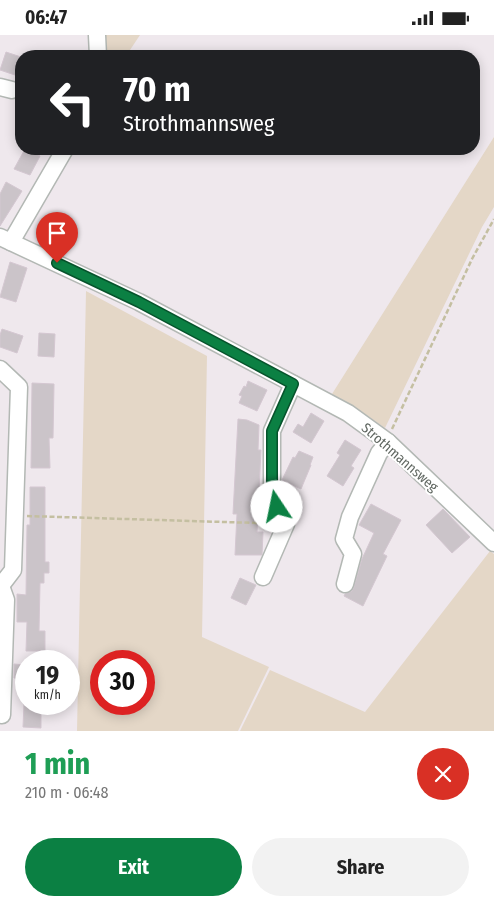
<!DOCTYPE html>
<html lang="en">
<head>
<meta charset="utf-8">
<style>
  body { margin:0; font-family:"Fira Sans Condensed",sans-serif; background:#f2f2f2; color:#222; height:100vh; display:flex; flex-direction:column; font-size:19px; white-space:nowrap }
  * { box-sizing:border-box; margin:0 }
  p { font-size:16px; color:#767676 }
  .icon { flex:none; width:28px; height:28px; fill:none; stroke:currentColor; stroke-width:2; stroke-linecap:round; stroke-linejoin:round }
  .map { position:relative; height:696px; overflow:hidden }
  .panel { display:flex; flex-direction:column; background:#fff; flex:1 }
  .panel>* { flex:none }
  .guide { position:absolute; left:15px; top:15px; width:465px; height:105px; border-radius:20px; box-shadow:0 2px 12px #0003; background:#202124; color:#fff; overflow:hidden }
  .speed { position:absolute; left:15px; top:615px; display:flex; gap:10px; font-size:25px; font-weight:700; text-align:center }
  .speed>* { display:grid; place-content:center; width:65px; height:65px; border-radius:50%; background:#fff; box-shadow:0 2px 12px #0003; line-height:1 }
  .speed small { font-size:12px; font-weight:400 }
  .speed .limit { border:8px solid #d22; background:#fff; color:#111 }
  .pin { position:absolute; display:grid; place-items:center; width:42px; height:42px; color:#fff; margin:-51px -21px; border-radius:50% 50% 50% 0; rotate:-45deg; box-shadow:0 0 5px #0007 }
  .pin .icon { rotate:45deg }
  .me { position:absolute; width:55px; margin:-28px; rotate:349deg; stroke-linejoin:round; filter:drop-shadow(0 0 4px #0008) }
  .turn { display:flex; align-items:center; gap:18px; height:105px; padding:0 25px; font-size:22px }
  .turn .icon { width:65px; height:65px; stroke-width:2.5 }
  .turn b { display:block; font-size:35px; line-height:42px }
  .round { display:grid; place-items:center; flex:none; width:52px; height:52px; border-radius:26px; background:#f2f2f2 }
  .overview { display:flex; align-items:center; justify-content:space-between; height:85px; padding:0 25px }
  h1 { font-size:30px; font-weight:700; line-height:38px; color:#1e9e55 }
  .primary-button { display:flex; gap:10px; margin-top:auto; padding:10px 25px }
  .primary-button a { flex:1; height:58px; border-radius:30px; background:#0b8043; color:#fff; font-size:20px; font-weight:700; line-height:58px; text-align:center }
  .primary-button a+a { background:#f2f2f2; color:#222 }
  .status { display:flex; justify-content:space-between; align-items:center; height:35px; padding:0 25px; background:#fff; direction:ltr }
  .status svg { height:14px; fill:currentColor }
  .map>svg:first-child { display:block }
</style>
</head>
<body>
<div class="status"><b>06:47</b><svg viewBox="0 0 49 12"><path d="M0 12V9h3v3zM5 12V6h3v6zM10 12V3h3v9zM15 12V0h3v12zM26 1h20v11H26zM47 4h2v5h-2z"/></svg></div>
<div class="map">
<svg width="494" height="696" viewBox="0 0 494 696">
  <rect width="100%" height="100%" fill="#efe8ed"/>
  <!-- green -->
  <g fill="#e4d7c7" fill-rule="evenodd">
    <path d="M104,0h36l-14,21h-22z"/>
    <path d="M494,102v70l-12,20 -97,201 -33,-23 -20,-11z"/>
    <path d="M86,256l121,65 -5,281 67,30 -31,64h-161zM144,626v43h-43v-43z"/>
    <path d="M490,516l4,3v177h-254l30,-61 95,42z"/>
  </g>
  <!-- building -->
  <g fill="#cbc4c9" stroke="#d4c7d1">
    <path d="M6,17l15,5v20l-21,-7z"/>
    <path d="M25,114l15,7 -10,19 -16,-6z"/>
    <path d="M6,147l16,9 -22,35v-32z"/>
    <path d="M10,227l17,6 -11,34 -16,-5z"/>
    <path d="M2,294l21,7 -6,17 -17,-6v-12z"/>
    <path d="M39,298l16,1 -1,23 -16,-1z"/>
    <path d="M248,346l19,9 -10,21 -18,-8 3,-7 -3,-1 5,-9 2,1z"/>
    <path d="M32,348l22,1 -1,54h-4l1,30h-19z"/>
    <path d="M311,378l13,8 -13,22 -18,-11 5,-8 5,3z"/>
    <path d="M238,384l9,1 12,5 -1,25h3l-4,82h6l-1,23h-27l2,-41h-4z"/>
    <path d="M345,405l16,10 -10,16 3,2 -11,18 -16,-10 13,-21 -3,-2z"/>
    <path d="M299,416l14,6 -3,8h1l-10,24 -19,-9 11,-23 2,1z"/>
    <path d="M30,452h15v75h4v11h-5v10h-4l-1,48h6v20h-19l1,-29h-10v-28l9,1 1,-70h3z"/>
    <path d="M371,469l30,16 -18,34 4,2 -24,50 -19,-10 1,-2 7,-3 2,-4 8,-28 12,-26 -15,-8z"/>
    <path d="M443,474l27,28 -18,16 -26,-28z"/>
    <path d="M240,543l16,7 -10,20 -15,-7z"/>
    <path d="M14,629l12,1v14l-12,-1z"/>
    <path d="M24,669l17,1v23l-18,-1z"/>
  </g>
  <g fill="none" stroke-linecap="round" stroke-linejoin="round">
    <!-- minor casing -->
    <g stroke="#b3b8b4" stroke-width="19">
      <g id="minor">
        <path d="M97,0l1,21"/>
        <path d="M0,52l12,3"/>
        <path d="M0,202l139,65 209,111 40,29 106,101"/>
        <path d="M11,207l54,-93"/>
        <path d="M0,334l19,18 -6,183 -13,17"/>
        <path d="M263,542l23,-53 -9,-17 -5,-18v-58l21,-47"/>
        <path d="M345,549l8,-30 -9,-15 6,-22 29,-64 9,-11"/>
        <path d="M1,551l5,14 -4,115"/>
      </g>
    </g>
    <!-- path -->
    <g stroke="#c4bfa1" stroke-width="2.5" stroke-dasharray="5 2.5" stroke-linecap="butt">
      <path d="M392,394l80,-170 22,-40"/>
      <path d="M27,481l230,7 11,-4"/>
    </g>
    <!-- minor -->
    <use href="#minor" stroke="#fff" stroke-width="16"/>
  </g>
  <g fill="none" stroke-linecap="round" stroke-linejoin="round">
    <!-- route casing -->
    <g stroke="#07532c" stroke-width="12">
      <path id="route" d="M57,228l82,39 154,82 -21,47v58l5,18"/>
    </g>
    <!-- route -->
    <use href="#route" stroke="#0b8043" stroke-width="9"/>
  </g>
  <g text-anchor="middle" stroke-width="4" stroke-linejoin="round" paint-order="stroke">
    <!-- street labels -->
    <g font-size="14" fill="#5f6660" stroke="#fff">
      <text transform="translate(400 422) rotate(41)" y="5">Strothmannsweg</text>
    </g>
  </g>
</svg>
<div class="speed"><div>19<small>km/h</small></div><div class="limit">30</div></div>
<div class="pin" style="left:57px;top:228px;background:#d93025"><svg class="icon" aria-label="arrive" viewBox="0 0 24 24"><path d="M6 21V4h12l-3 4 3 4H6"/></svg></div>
<svg class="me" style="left:277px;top:472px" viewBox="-20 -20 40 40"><circle r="19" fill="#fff"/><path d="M0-13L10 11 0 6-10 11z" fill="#0b8043"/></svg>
<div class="guide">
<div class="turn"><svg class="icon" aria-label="left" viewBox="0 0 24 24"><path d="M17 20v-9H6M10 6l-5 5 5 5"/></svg><div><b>70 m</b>Strothmannsweg</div></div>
</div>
</div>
<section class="panel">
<div class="overview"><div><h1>1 min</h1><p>210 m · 06:48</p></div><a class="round" style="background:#d93025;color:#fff"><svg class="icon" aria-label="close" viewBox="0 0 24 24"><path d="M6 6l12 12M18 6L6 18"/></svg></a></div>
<div class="primary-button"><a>Exit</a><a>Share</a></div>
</section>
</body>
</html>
